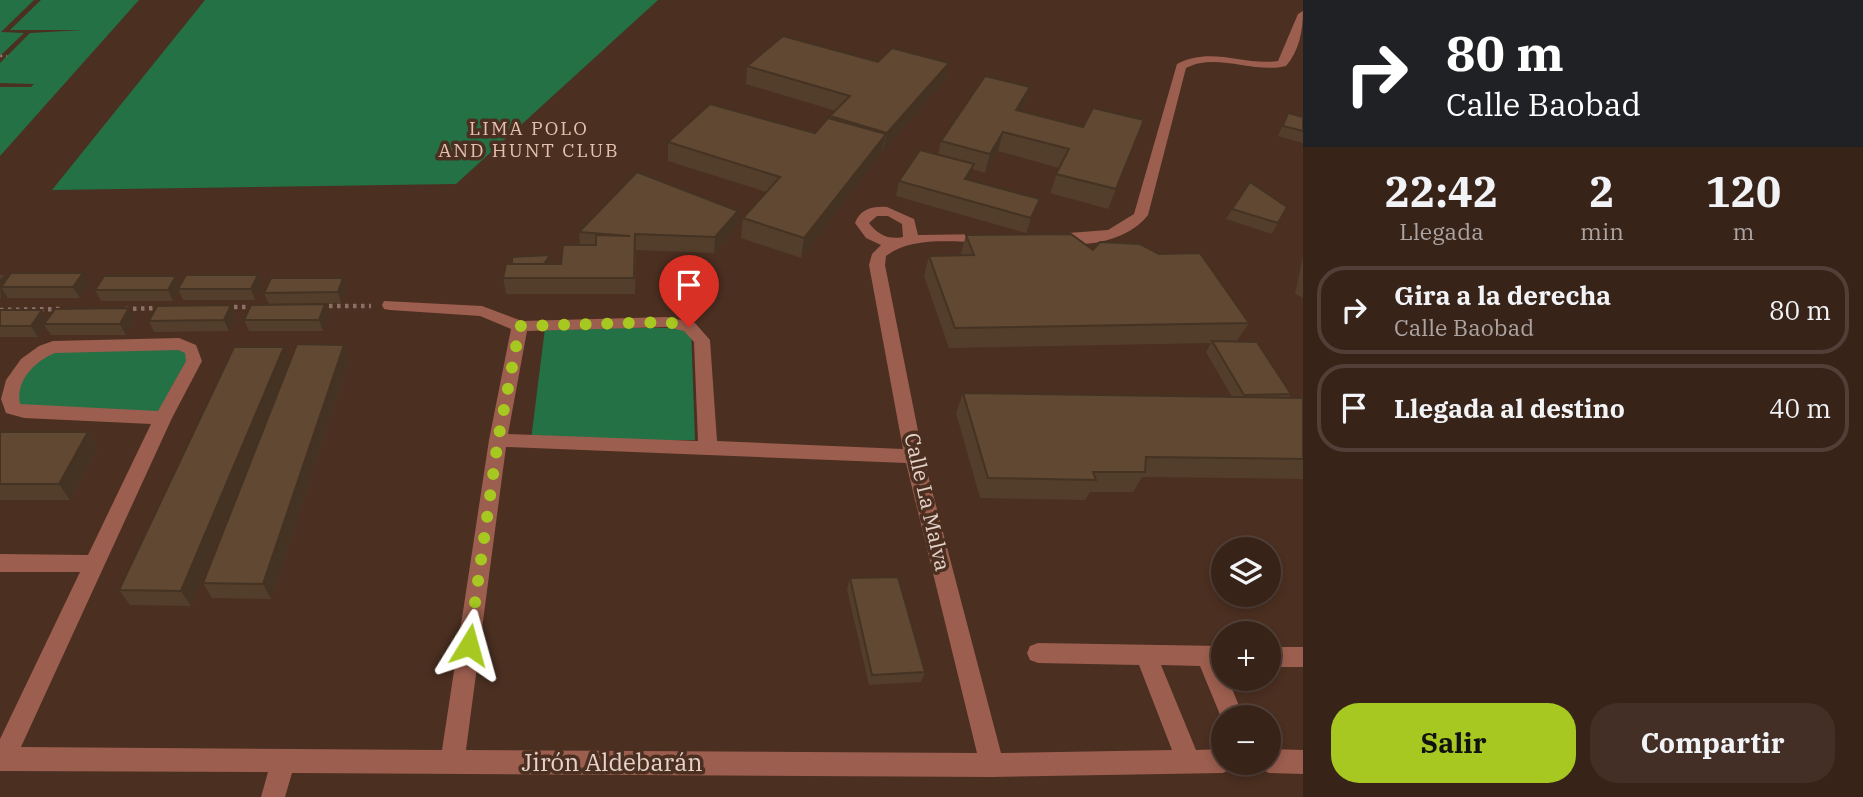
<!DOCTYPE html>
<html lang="es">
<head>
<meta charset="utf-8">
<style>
  body { margin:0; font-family:"IBM Plex Serif",serif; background:#432f26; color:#f1f3f6; height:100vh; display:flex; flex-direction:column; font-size:26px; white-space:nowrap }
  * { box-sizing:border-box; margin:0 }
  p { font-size:23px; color:#aba4a2 }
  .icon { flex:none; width:38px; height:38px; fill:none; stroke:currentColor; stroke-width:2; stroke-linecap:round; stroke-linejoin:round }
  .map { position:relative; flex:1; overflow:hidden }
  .side { display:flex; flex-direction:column; background:#382319; width:560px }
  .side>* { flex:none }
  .guide { background:#202124; color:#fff; overflow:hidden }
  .controls { position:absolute; left:1211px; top:537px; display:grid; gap:14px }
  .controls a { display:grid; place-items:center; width:70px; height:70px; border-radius:50%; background:#382319; box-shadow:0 4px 10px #0003,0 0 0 2px #524038; font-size:35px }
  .pin { position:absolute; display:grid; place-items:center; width:60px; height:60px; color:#fff; margin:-72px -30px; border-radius:50% 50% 50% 0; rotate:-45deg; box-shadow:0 0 7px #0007 }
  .pin .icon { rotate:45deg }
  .me { position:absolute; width:77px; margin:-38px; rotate:8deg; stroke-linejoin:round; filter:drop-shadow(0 0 5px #0008) }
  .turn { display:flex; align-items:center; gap:24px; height:147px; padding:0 28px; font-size:32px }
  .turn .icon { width:91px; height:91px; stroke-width:2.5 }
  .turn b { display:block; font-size:49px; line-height:60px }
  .eta { display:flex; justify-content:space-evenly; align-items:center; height:119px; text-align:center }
  .eta b { font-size:42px; font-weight:800; line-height:49px }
  .cta { display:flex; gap:14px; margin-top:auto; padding:14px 28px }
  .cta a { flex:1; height:80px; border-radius:28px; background:#a6c821; color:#111; font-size:28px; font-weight:800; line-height:80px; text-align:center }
  .cta a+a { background:#432f26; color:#f1f3f6 }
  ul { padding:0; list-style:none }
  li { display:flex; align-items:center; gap:21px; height:88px; margin:0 14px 10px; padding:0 14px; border:4px solid #524038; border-radius:28px }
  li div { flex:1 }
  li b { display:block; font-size:26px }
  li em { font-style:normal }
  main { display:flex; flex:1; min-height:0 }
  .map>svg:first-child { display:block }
</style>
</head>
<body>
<main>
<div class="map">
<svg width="1303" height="797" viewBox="0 0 1303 797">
  <rect width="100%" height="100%" fill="#4b2f21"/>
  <!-- green -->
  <g fill="#237145">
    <path d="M0,0h34l-33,32 23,1 -24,23z"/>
    <path d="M41,0h98l-139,156v-69h31l3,-3 -34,-1v-20l30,-30 53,-3h-73z"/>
    <path d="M205,0h453l-202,184 -404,6z"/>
    <path d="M545,328h146l4,112h-164z"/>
    <path d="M171,344l15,9v8l-31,57 -132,-5 -13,-24 27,-36z"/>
  </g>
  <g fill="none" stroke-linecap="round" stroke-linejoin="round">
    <!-- path-far1 -->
    <path stroke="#897165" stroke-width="2.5" stroke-dasharray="2.5 3.5" stroke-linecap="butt" d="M0,56h7"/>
    <!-- path -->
    <g stroke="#897165" stroke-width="4.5" stroke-dasharray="3.5 4.5" stroke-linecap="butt">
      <path d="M321,306h50"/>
      <path d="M226,307h30"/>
      <path d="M125,309l36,-1"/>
      <path d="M0,310l60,-1"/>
    </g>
    <!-- minor -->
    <g fill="#9c5e4e" fill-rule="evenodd">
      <path d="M1303,11c0,20 -4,40 -17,55 -33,8 -69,-14 -100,2l-38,147c-21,27 -66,34 -98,26l-2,-3 7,-4 53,-4 26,-16 43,-150c34,-18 66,2 101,-3l20,-47z"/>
      <path d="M887,207l27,12 4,16 70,-1 7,4 -7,4c-32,1 -75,-7 -102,14l-1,9 38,191 78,297 171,-3 -33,-85 -101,-2 -8,-3 -3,-7 3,-7 8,-3 185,3v33h5l16,39h-21v4l-23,-56 -39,-1 35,85 27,-1v14h11l-3,6 -8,4 -231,4 -700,-4 -7,24h-24l7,-25 -268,-1v-32l80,-167h-80v-18l88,1 63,-131 -127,-6 -18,-5 -5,-14 5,-19 15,-21 18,-13 14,-5 126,-3 17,7 6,16 -30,57 -151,329 421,3 47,-310 22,-111 -31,-13 -90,-6 -6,-1 -2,-4 2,-4 98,5 40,15 145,-4 28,6 15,17 7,101 186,8 -34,-184 3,-11 9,-9 -15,-7 -11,-15c5,-14 18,-17 32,-16zM877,216h11l14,8 1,13c-14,3 -25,-2 -34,-14zM667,327l17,4 10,11 4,99 -190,-7 19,-103zM178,350l7,3 1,8 -28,50 -138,-7c-5,-23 15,-43 35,-51zM506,447l400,16 71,290 -511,-3z"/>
      <rect x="1269" y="647" width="34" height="20"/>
      <path d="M1269,749l34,1v24l-34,-1 -8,-4 -3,-6h11z"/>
    </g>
  </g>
  <!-- wall -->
  <g fill="#533e2b">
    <path d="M878,62l71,1 -4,18 -63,71 -81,106 -60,-20 2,-20 23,-26 -98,-31v-19l147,-9 15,-14v-3l6,-5 -90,-27 1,-18z"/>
    <path d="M1030,87l-6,18 -4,6 63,16 61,-7 -36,89 -58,-16 9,-25 -61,-17 -13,22 -13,-4 -3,11 65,34 -8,19 -130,-37 3,-15 39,-26 3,-14z"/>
    <path d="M1288,113l15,4v26l-25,-7z"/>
    <path d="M1287,207l-15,27 -46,-15 6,-10z"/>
    <path d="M738,211l-1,16 -23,26 -78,-3 -1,44h-129l-3,-16 9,-14 38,-9v5l-2,4h13l19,-19 -1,-13z"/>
    <path d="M966,235l127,15 156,73 -12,18 54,53 -2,4h14v81l-161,-2 -9,15h-43l-5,8 -105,-2 -24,-85 7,-20 269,4 -26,-45 5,-9 -262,5 -25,-72 5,-20h31z"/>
    <path d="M1303,256v42l-8,-4z"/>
    <path d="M0,275h4l3,4 82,5 -9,14h-72l-3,-4 -5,6z"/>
    <path d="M176,276l4,9 82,1 -7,14h-72l-4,-9 -6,10h-72l-6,-11z"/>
    <path d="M346,289l-5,14 -72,1 -5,-11z"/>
    <path d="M325,304l4,12 -6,15h-74l-5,-11z"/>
    <path d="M231,305l5,11 -7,15 -75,1 -5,-11z"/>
    <path d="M0,310l47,10h88l-9,15h-75l-6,-9 -7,11h-38z"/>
    <path d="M349,360l-78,239 -59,-1 -9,-15 82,-209 -94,232 -61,-1 -11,-15 171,-227z"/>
    <path d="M0,432h88l10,16 -28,52h-70z"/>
    <path d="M850,578l75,94 -4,10 -52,3 -22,-96z"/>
  </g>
  <!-- shaded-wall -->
  <g fill="#443223">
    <path d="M949,63l-4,18 -62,71 4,-19z"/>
    <path d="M1030,87l-6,18 -14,24 6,-19z"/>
    <path d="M1003,132l-5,19 -13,22 5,-19z"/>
    <path d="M886,134l-4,19 -81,105 3,-20z"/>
    <path d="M974,164l-5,16 -4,-1z"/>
    <path d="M1040,199l-6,15 -8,19 5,-15z"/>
    <path d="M738,211l-1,16 -23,26 1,-16z"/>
    <path d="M550,255v5l-7,12v-5z"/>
    <path d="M83,273l6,11 -9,14 -7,-11z"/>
    <path d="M4,275l7,11 -10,1 4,7 -4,6 -1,-20z"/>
    <path d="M258,275l4,11 -7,14 -4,-11z"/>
    <path d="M176,276l5,11 -8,14 -5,-11z"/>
    <path d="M343,278l3,11 -5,14 -3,-11z"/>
    <path d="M325,304l4,12 -6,15 -4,-11z"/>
    <path d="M231,305l5,11 -7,15 -5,-11z"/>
    <path d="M129,308l6,12 -9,15 -6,-11z"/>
    <path d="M42,310l6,11 -4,3 1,2 -7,11 -7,-11z"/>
    <path d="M344,345l5,15 -78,239 -8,-15z"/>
    <path d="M284,347l6,16 -99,243 -10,-15z"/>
    <path d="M88,432l10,16 -28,52 -11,-16z"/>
  </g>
  <!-- building -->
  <g fill="#614832" stroke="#443223" stroke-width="2">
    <path d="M783,36l95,26 14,-14 57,15 -62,70 -57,-17 20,-20 -103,-30z"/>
    <path d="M985,76l45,11 -14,23 67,17 10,-19 51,12 -28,69 -60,-15 13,-25 -66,-17 -13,22 -49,-13z"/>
    <path d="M710,104l105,29 13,-15 58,16 -82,104 -61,-20 37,-41 -112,-35z"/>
    <path d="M1288,113l15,4v14l-20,-5z"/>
    <path d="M920,150l54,14 -9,15 75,20 -9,19 -132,-37z"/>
    <path d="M637,172l101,39 -23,26 -80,-3 -1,44h-131l3,-14h55l2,-19h33v-10l34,1 -51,-4z"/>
    <path d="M1250,182l37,25 -9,16 -46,-14z"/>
    <path d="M1071,234l22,16 7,-8 40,2 19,10 41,-1 49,70 -294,5 -26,-72 45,-1 -8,-20z"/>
    <path d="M550,255l-6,9h-32v-7z"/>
    <path d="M11,273h72l-10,14h-72z"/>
    <path d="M186,275h72l-7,14h-73z"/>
    <path d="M104,276h72l-8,14h-73z"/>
    <path d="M271,278h72l-5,14 -74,1z"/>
    <path d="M325,304l-6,16h-75l7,-15z"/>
    <path d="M231,305l-7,15 -75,1 8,-15z"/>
    <path d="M129,308l-9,16h-76l11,-15z"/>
    <path d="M0,310h42l-11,16h-31z"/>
    <path d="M1212,341l45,1 34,52 -47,1z"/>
    <path d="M297,344l47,1 -81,239 -60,-1z"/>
    <path d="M234,347h50l-103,244 -62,-1z"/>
    <path d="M963,393l340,5v61l-157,-2 -1,15h-52l3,8 -108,-2z"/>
    <path d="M0,432h88l-29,52h-59z"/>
    <path d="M898,577l27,95 -53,3 -22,-97z"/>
  </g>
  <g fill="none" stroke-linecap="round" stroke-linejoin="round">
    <!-- route -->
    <path stroke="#a6c821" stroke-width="12" stroke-dasharray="0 21.6" d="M469,645l29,-205 22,-114 147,-4 22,5"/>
  </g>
  <g text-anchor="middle" stroke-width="7" stroke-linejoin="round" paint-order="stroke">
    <!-- far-neighbourhood labels -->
    <g font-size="19" letter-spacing="2" fill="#e4c0af" stroke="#4b2f21">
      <text x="529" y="135">LIMA POLO<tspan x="529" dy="22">AND HUNT CLUB</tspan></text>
    </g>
    <!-- street labels -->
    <g font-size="21" fill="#e6d3ca" stroke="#4b2f21">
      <text transform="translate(927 502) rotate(77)" y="7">Calle La Malva</text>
    </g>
    <!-- near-street labels -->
    <g font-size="24" fill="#e6d3ca" stroke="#4b2f21">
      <text x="612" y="771">Jirón Aldebarán</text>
    </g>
  </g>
</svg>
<div class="controls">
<a><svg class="icon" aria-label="layers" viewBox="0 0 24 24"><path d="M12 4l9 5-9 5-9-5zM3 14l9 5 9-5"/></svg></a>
<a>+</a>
<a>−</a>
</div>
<div class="pin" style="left:689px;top:327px;background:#d93025"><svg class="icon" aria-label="arrive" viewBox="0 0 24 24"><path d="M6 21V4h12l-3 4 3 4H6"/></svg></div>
<svg class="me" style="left:469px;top:645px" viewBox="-20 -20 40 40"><path d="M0-17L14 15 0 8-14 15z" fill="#a6c821" stroke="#fff" stroke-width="4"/></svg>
</div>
<section class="side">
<div class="guide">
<div class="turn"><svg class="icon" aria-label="right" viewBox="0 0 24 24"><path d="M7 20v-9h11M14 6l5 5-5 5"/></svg><div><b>80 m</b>Calle Baobad</div></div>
</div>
<div class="eta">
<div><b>22:42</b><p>Llegada</p></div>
<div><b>2</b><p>min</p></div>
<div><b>120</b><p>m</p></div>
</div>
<ul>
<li><svg class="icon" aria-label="right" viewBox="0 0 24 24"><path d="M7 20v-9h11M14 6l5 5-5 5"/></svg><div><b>Gira a la derecha</b><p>Calle Baobad</p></div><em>80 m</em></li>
<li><svg class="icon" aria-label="arrive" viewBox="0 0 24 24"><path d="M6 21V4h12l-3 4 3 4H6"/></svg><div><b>Llegada al destino</b></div><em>40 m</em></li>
</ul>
<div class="cta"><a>Salir</a><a>Compartir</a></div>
</section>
</main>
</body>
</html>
